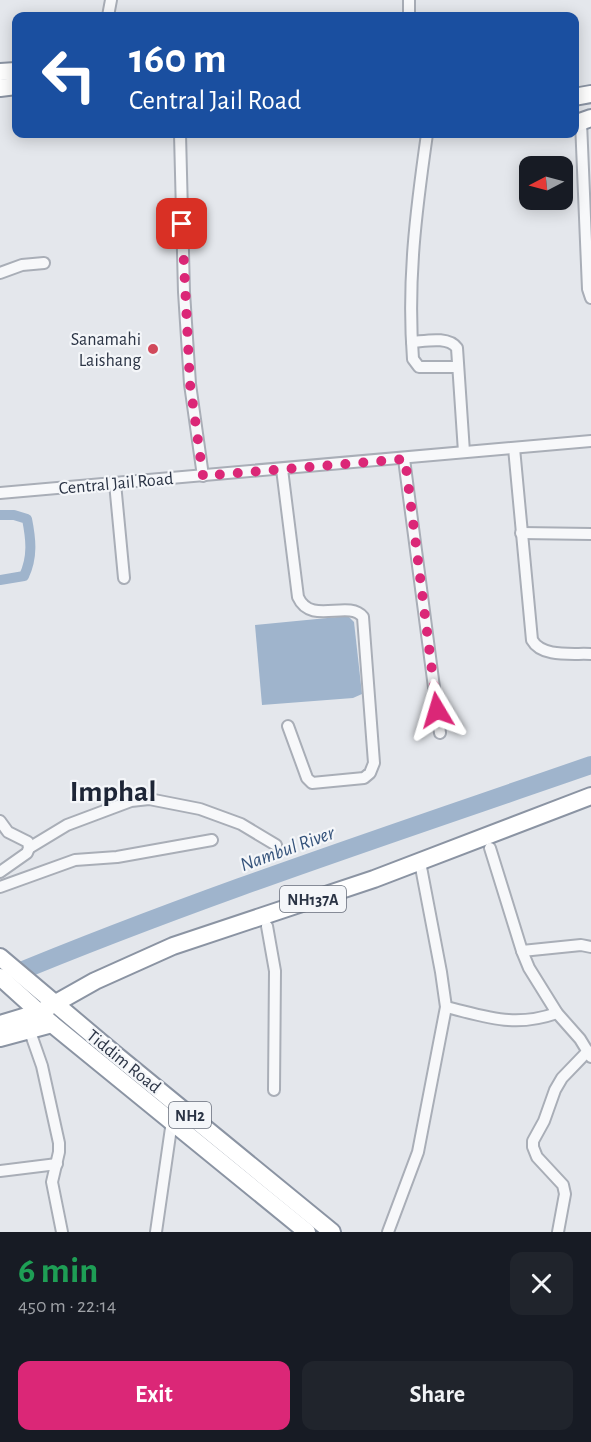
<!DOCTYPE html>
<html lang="en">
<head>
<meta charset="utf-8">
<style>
  body { margin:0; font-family:"Alegreya Sans",sans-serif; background:#20242c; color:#f1f3f6; height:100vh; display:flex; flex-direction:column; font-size:22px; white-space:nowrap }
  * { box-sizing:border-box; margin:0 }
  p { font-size:20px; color:#9ea1a6 }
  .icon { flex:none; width:33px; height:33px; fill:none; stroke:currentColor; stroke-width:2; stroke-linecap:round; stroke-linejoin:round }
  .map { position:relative; height:1232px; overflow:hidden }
  .side { display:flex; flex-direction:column; background:#171b24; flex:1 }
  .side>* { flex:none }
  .top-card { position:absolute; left:12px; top:12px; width:567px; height:126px; border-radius:12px; box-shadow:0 3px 15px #0003; background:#1a4fa0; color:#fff; overflow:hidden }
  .needle { width:39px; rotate:264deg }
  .tools { position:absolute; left:519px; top:156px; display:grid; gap:12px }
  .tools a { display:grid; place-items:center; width:54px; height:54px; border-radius:12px; background:#171b24; box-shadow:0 3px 15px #0003; font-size:30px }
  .pin { position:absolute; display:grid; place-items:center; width:51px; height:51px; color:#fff; margin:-26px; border-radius:12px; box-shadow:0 3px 9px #0006 }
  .me { position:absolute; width:66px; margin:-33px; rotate:353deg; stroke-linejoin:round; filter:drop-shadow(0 0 4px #0008) }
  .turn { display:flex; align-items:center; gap:21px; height:126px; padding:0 18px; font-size:27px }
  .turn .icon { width:78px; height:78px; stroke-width:2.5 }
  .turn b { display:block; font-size:42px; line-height:51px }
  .round { display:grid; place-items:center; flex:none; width:63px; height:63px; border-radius:12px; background:#20242c }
  .summary { display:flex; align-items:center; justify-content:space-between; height:102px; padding:0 18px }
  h1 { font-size:36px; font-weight:600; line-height:45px; color:#1e9e55 }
  .button { display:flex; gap:12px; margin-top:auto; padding:12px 18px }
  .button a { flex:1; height:69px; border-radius:12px; background:#db2777; color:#fff; font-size:24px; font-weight:600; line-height:69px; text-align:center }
  .button a+a { background:#20242c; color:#f1f3f6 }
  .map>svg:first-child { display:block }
</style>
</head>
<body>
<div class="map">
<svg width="591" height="1232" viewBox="0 0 591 1232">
  <rect width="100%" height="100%" fill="#e4e7ec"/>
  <!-- water -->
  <path fill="#9fb4cc" d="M348,616l6,6 8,72 -9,4 -91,7 -7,-80z"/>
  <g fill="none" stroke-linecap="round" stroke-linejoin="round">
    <!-- canal -->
    <path stroke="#9fb4cc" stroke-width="10" d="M0,515h14l13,4c4,20 6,38 -3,57l-24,4"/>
    <!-- river -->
    <path stroke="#9fb4cc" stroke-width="18" d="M4,978c192,-80 391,-145 587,-213"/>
    <!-- minor casing -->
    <g stroke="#a9aeb7" stroke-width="14">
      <g id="minor">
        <path d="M409,0v16"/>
        <path d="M108,16l3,-16"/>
        <path d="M581,122l7,167 3,9"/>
        <path d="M180,134l4,158 6,92 13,92"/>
        <path d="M427,134c-11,77 -20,147 -14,225l6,8h39"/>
        <path d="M0,273l22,-8 22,-2"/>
        <path d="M412,342c14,-1 36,-6 45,6l7,104"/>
        <path d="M514,448l18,192c10,18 41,13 59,14"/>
        <path d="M404,459l36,274"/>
        <path d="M282,469l16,128c13,29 50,2 65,20l11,146 -4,10 -6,5 -52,5 -5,-5 -19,-52"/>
        <path d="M115,483l9,95"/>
        <path d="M0,493l591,-52"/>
        <path d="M521,533l70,1"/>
        <path d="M0,821l8,11 20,10 1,6 -2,5 -27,19"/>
        <path d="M29,848l38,-23 64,-24 18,-2 51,10 41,15 35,21"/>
        <path d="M490,848l32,103 7,17 28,45 23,26 11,18"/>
        <path d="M0,887l75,-27 42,-3 95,-17"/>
        <path d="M267,926l8,45 -1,119"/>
        <path d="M522,951l59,-6 10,2"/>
        <path d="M446,1007c42,10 68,21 111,6"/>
        <path d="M28,1026l14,40 17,77v9l-7,30 10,50"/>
        <path d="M0,1171l57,-7"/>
        <path d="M156,1232l16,-111"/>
        <path d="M388,1232l30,-80 28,-145 -5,-35 -21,-110"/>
        <path d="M558,1232l7,-38 -2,-9 -26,-28 -4,-10v-6l11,-20 11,-31 7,-12 26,-27"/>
      </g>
    </g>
    <!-- highway casing -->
    <g stroke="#8b94a3" stroke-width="20">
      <g id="highway">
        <path d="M0,72l16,-1"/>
        <path d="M0,88l16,-2"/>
        <path d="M574,97l17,-3"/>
        <path d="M574,124l17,-6"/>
        <path d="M0,957l116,98 216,177"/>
        <path d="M0,977l52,47 255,208"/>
        <path d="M0,1024l40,-12 55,-31 78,-35 201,-67 217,-83"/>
        <path d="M0,1038l52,-14"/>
      </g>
    </g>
    <!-- minor -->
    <use href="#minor" stroke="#f7f8fa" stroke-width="10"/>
    <!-- highway -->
    <use href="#highway" stroke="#fff" stroke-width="16"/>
  </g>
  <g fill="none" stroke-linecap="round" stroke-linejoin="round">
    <!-- route -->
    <path stroke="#db2777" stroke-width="10" stroke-dasharray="0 18" d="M182,224l8,160 13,92 202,-17 32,251"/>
  </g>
  <!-- markers -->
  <circle fill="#d1495b" stroke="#f4f6f9" stroke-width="2" cx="153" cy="349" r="6"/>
  <g text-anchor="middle" stroke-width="4.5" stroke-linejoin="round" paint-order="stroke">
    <!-- shield labels -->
    <g fill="#f4f6f9" stroke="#676e7b" stroke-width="1.5">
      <rect x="280" y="886" width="66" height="26" rx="4.5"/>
      <rect x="169" y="1102" width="42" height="26" rx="4.5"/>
    </g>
    <g font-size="16" font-weight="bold" fill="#2b3445">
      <text x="313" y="905">NH137A</text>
      <text x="190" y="1121">NH2</text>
    </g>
    <!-- poi labels -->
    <g font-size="18" fill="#2b3445" stroke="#f4f6f9" text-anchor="end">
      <text x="141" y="345">Sanamahi<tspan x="141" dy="21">Laishang</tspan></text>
    </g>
    <!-- street labels -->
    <g font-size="18" fill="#2b3445" stroke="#f4f6f9">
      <text transform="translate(116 483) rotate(-5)" y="6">Central Jail Road</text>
      <text transform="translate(124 1061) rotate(39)" y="6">Tiddim Road</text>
    </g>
    <!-- water labels -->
    <g font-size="20" font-style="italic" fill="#34527a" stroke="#f4f6f9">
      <text transform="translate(287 848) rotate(-20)" y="7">Nambul River</text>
    </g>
    <!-- town labels -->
    <g font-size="30" font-weight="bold" fill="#1d2536" stroke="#f4f6f9">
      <text x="113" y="801">Imphal</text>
    </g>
  </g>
</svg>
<div class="tools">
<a><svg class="needle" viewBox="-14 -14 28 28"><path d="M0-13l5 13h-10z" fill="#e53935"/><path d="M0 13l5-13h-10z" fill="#9ea1a6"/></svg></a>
</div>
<div class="pin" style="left:182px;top:224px;background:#d93025"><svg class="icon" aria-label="arrive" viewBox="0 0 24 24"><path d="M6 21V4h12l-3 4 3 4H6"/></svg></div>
<svg class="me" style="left:437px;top:710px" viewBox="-20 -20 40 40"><path d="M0-17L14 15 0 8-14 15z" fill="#db2777" stroke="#fff" stroke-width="4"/></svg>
<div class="top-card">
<div class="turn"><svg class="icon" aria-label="left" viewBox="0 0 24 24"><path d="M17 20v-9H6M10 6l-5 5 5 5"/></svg><div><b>160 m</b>Central Jail Road</div></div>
</div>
</div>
<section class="side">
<div class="summary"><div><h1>6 min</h1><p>450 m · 22:14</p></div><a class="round"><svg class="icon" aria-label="close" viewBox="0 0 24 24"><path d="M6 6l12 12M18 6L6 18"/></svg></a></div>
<div class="button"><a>Exit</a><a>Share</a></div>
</section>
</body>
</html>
